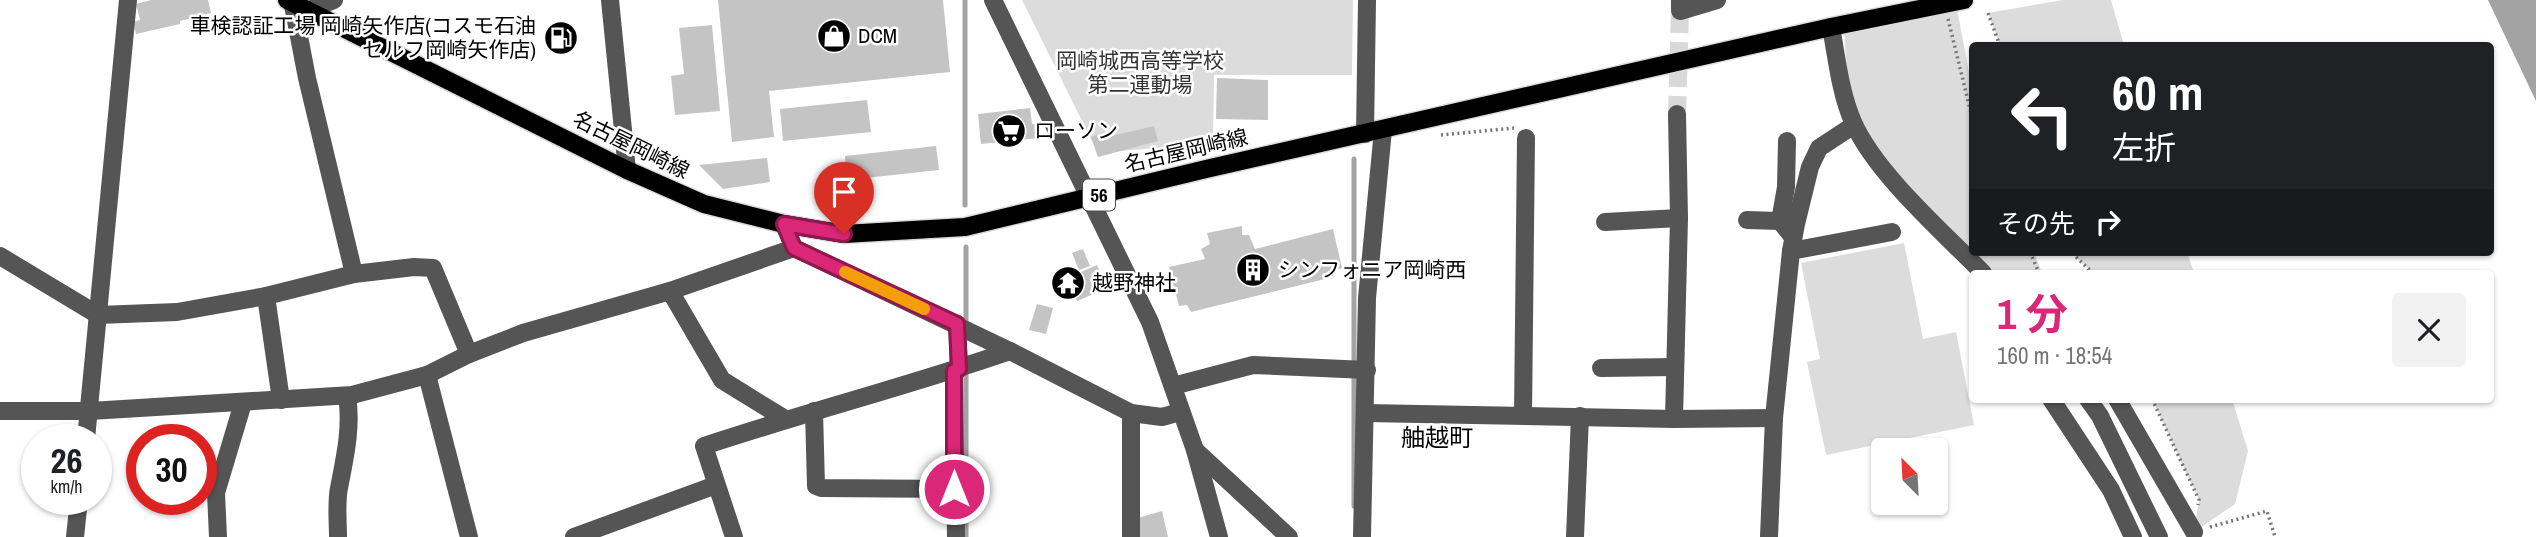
<!DOCTYPE html>
<html lang="ja">
<head>
<meta charset="utf-8">
<style>
  body { margin:0; font-family:"Archivo Narrow","Noto Sans JP",sans-serif; background:#f2f2f2; color:#202124; height:100vh; display:flex; flex-direction:column; font-size:26px; white-space:nowrap }
  * { box-sizing:border-box; margin:0 }
  p { font-size:23px; color:#757577 }
  .icon { flex:none; width:38px; height:38px; fill:none; stroke:currentColor; stroke-width:2; stroke-linecap:round; stroke-linejoin:round }
  .map { position:relative; flex:1; overflow:hidden }
  .drawer { position:absolute; left:1969px; top:270px; width:525px; height:133px; display:flex; flex-direction:column; background:#fff; border-radius:7px; box-shadow:0 2px 5px #0004 }
  .drawer>* { flex:none }
  .top-card { position:absolute; left:1969px; top:42px; width:525px; height:214px; border-radius:7px; box-shadow:0 2px 5px #0004; background:#202124; color:#fff; overflow:hidden }
  .needle { width:46px; rotate:336deg }
  .buttons { position:absolute; left:1871px; top:438px; display:grid; gap:14px }
  .buttons a { display:grid; place-items:center; width:77px; height:77px; border-radius:7px; background:#fff; box-shadow:0 2px 5px #0004; font-size:35px }
  .speed { position:absolute; left:21px; top:424px; display:flex; gap:14px; font-size:35px; font-weight:700; text-align:center }
  .speed>* { display:grid; place-content:center; width:91px; height:91px; border-radius:50%; background:#fff; box-shadow:0 2px 5px #0004; line-height:1 }
  .speed small { font-size:18px; font-weight:400 }
  .speed .limit { border:10px solid #d22; background:#fff; color:#111 }
  .pin { position:absolute; display:grid; place-items:center; width:60px; height:60px; color:#fff; margin:-72px -30px; border-radius:50% 50% 50% 0; rotate:-45deg; box-shadow:0 0 7px #0007 }
  .pin .icon { rotate:45deg }
  .me { position:absolute; width:77px; margin:-38px; rotate:0deg; stroke-linejoin:round; filter:drop-shadow(0 0 5px #0008) }
  .turn { display:flex; align-items:center; gap:24px; height:147px; padding:0 28px; font-size:32px }
  .turn .icon { width:91px; height:91px; stroke-width:2.5 }
  .turn b { display:block; font-size:49px; line-height:60px }
  .then { display:flex; align-items:center; height:66px; padding:0 28px; background:#0003; gap:14px; font-size:26px }
  .round { display:grid; place-items:center; flex:none; width:74px; height:74px; border-radius:7px; background:#f2f2f2 }
  .head { display:flex; align-items:center; justify-content:space-between; height:119px; padding:0 28px }
  h1 { font-size:42px; font-weight:700; line-height:52px; color:#db2777 }
  .map>svg:first-child { display:block }
</style>
</head>
<body>
<div class="map">
<svg width="2536" height="537" viewBox="0 0 2536 537">
  <rect width="100%" height="100%" fill="#fff"/>
  <!-- green -->
  <g fill="#dcdcdc">
    <path d="M1022,0h331l-1,75h-138l-1,68 -115,10z"/>
    <path d="M2063,0h48l13,45h-124l-12,-32z"/>
    <path d="M1957,9l15,79v164h62l8,21h-50l-105,-105 -38,-72 -5,-63z"/>
    <path d="M1904,243l19,96 33,-7 18,93 -148,30 -19,-93 13,-3 -19,-96z"/>
    <path d="M2074,252h113l7,21h-101l-17,-16z"/>
    <path d="M2152,399h80l16,52 -13,53 -41,28 5,-32z"/>
  </g>
  <!-- water -->
  <path fill="#a3a3a3" d="M2488,0h48v101z"/>
  <g fill="none" stroke-linecap="round" stroke-linejoin="round">
    <!-- stream -->
    <g stroke="#a3a3a3" stroke-width="5">
      <path d="M965,0v205"/>
      <path d="M1354,159v347"/>
      <path d="M966,247v77"/>
      <path d="M966,369v168"/>
    </g>
  </g>
  <!-- building -->
  <g fill="#c4c4c4">
    <path d="M151,0h57l3,13 -31,8v3l-44,10 -3,-12 7,-2 -4,-16z"/>
    <path d="M718,0h225l7,72 -181,19 5,46 -42,5z"/>
    <path d="M712,25l8,86 -45,4 -4,-39 13,-2 -5,-46z"/>
    <path d="M1217,78l51,2v40l-52,-1z"/>
    <path d="M867,100l4,32 -88,9 -3,-32z"/>
    <path d="M1030,108l2,16h6l1,14 -58,6 -3,-30z"/>
    <path d="M1154,126l4,15 -60,16 -7,-20 14,-5 2,5z"/>
    <path d="M936,146l3,24 -92,10 -2,-24z"/>
    <path d="M767,158l3,24 -47,7 -24,-24z"/>
    <path d="M1242,226v9h7l6,14 78,-20 9,39 -10,3 1,6 -142,35 -4,-7 -8,1 -10,-39 36,-8 -4,-10 9,-5 -3,-11z"/>
    <path d="M1083,249l7,17 -11,4 -7,-17z"/>
    <path d="M1097,265l10,23 -30,13 -10,-23z"/>
    <path d="M1037,304l16,4 -7,26 -17,-4z"/>
    <path d="M1162,511l6,26h-29l-5,-18z"/>
  </g>
  <g fill="none" stroke-linecap="round" stroke-linejoin="round">
    <!-- minor-tunnel -->
    <path stroke="#d9d9d9" stroke-width="18" stroke-dasharray="18 9" stroke-linecap="butt" d="M1677,114l3,-103"/>
    <!-- major casing -->
    <g stroke="#dbdbdb" stroke-width="21">
      <path id="major" d="M287,0l340,170 77,34 80,20 60,10 121,-7 241,-58 625,-142 133,-27"/>
    </g>
    <!-- path -->
    <g stroke="#777" stroke-width="3.5" stroke-dasharray="2 3.5" stroke-linecap="butt">
      <path d="M1988,13l12,33"/>
      <path d="M1948,19l24,98"/>
      <path d="M1441,135l73,-7"/>
      <path d="M2030,252l9,21"/>
      <path d="M2074,252l2,5 17,16"/>
      <path d="M2152,399l47,101 -1,5"/>
      <path d="M2210,527l57,-16 8,26"/>
    </g>
    <!-- minor -->
    <g stroke="#555" stroke-width="18">
      <path d="M292,0l15,78 47,196"/>
      <path d="M610,0l17,170"/>
      <path d="M993,0l157,322 45,128 24,87"/>
      <path d="M1680,0v11l37,-11"/>
      <path d="M307,11l27,-11"/>
      <path d="M1831,27c6,32 9,65 22,95 23,52 90,110 130,151"/>
      <path d="M1365,134l2,-134"/>
      <path d="M1787,141l-1,46 -6,34 13,16"/>
      <path d="M1747,220l33,1"/>
      <path d="M1605,222l74,-4"/>
      <path d="M784,224l10,24 216,103 121,62 31,4 18,-5"/>
      <path d="M1791,251l101,-19"/>
      <path d="M0,256l98,59 79,-3 89,-16 88,-22 60,-7 19,1 36,86"/>
      <path d="M670,291l52,89 63,39"/>
      <path d="M266,296l15,104"/>
      <path d="M957,324l2,45"/>
      <path d="M1601,368l74,-1"/>
      <path d="M954,371l2,166"/>
      <path d="M427,375l42,162"/>
      <path d="M1173,386l80,-21 114,5"/>
      <path d="M2051,399l60,91 22,47"/>
      <path d="M2088,399l12,17 59,121"/>
      <path d="M2117,399l77,133"/>
      <path d="M0,411h90l262,-16 75,-20 42,-21 54,-21 147,-42 124,-43"/>
      <path d="M814,411l2,75 5,2 133,1"/>
      <path d="M1366,413l308,6 100,-1"/>
      <path d="M1523,415l3,-277"/>
      <path d="M1674,419l5,-201 -2,-104"/>
      <path d="M86,439l42,-439"/>
      <path d="M1195,450l94,87"/>
      <path d="M75,537l4,-38"/>
      <path d="M218,537l-2,-44 27,-90"/>
      <path d="M338,537c0,-16 -2,-34 1,-49 6,-31 13,-61 8,-92"/>
      <path d="M574,537l142,-52"/>
      <path d="M734,537l-30,-91c102,-34 205,-60 306,-95"/>
      <path d="M1131,537v-124"/>
      <path d="M1362,537l5,-239 16,-168"/>
      <path d="M1575,537l5,-121"/>
      <path d="M1769,537l5,-119 17,-167 5,-27 14,-57 9,-19 35,-23"/>
    </g>
    <!-- major -->
    <use href="#major" stroke="#000" stroke-width="18"/>
  </g>
  <g fill="none" stroke-linecap="round" stroke-linejoin="round">
    <!-- route casing -->
    <g stroke="#8e194d" stroke-width="18">
      <path id="route" d="M844,234l-60,-10 10,24 163,76 2,45 -5,2v118"/>
    </g>
    <!-- route -->
    <use href="#route" stroke="#db2777" stroke-width="12"/>
    <!-- slow -->
    <path stroke="#f59e0b" stroke-width="12" d="M845,272l79,37"/>
  </g>
  <!-- icons -->
  <defs>
    <g id="shop-disc" transform="scale(1.75)"><circle r="9.5" fill="#000" stroke="#fff"/><path d="M-5-2.5h2.3a2.7 3.5 0 0 1 5.4 0H5L5.5 6h-11ZM-1.5-2.5h3a1.5 2.3 0 0 0-3 0Z" fill="#fff"/></g>
    <g id="fuel-disc" transform="scale(1.75)"><circle r="9.5" fill="#000" stroke="#fff"/><path d="M-5.5-6h7V0h2V4h1.3V-2.5L3-4.5l.8-.8L6-3V5H2.5V1h-1V6h-7ZM-4.2-4.7v3.2H.2V-4.7Z" fill="#fff"/></g>
    <g id="supermarket-disc" transform="scale(1.75)"><circle r="9.5" fill="#000" stroke="#fff"/><path d="M-6-5.5h2.5l.6 2H6L4.5 2H-2.5L-4.4-4H-6ZM-1.5 3.2a1.3 1.3 0 1 0 .1 0ZM3 3.2a1.3 1.3 0 1 0 .1 0Z" fill="#fff"/></g>
    <g id="building-disc" transform="scale(1.75)"><circle r="9.5" fill="#000" stroke="#fff"/><path d="M-4-6H4V6H1V3H-1V6H-4ZM-2.5-4.3h1.7v1.8h-1.7ZM.8-4.3h1.7v1.8H.8ZM-2.5-1h1.7V.8h-1.7ZM.8-1h1.7V.8H.8Z" fill="#fff"/></g>
    <g id="temple-disc" transform="scale(1.75)"><circle r="9.5" fill="#000" stroke="#fff"/><path d="M0-6L5-2H3V0L6.5 2.5H4V6H1.5V3h-3V6H-4V2.5H-6.5L-3 0V-2H-5Z" fill="#fff"/></g>
  </defs>
  <g fill-rule="evenodd">
    <use href="#shop-disc" x="834" y="36"/>
    <use href="#fuel-disc" x="561" y="38"/>
    <use href="#supermarket-disc" x="1009" y="131"/>
    <use href="#building-disc" x="1253" y="270"/>
    <use href="#temple-disc" x="1068" y="283"/>
  </g>
  <g text-anchor="middle" stroke-width="5" stroke-linejoin="round" paint-order="stroke">
    <!-- shield labels -->
    <rect fill="#fff" stroke="#4c4c4c" stroke-width="2" x="1083" y="179.5" width="32" height="31" rx="5"/>
    <g font-size="19" font-weight="bold" fill="#000">
      <text x="1099" y="202">56</text>
    </g>
    <!-- poi labels -->
    <g font-size="21" fill="#000" stroke="#fff" text-anchor="start">
      <text x="536" y="33" text-anchor="end">車検認証工場 岡崎矢作店(コスモ石油<tspan x="536" dy="24">セルフ岡崎矢作店)</tspan></text>
      <text x="858" y="43">DCM</text>
      <text x="1034" y="138">ローソン</text>
      <text x="1278" y="277">シンフォニア岡崎西</text>
      <text x="1092" y="290">越野神社</text>
    </g>
    <!-- park labels -->
    <g font-size="21" fill="#333" stroke="#fff">
      <text x="1140" y="68">岡崎城西高等学校<tspan x="1140" dy="24">第二運動場</tspan></text>
    </g>
    <!-- street labels -->
    <g font-size="21" fill="#000" stroke="#fff">
      <text transform="translate(631 145) rotate(26)" y="7">名古屋岡崎線</text>
      <text transform="translate(1186 151) rotate(-13)" y="7">名古屋岡崎線</text>
    </g>
    <!-- quarter labels -->
    <g font-size="24" fill="#000" stroke="#fff">
      <text x="1437" y="446">舳越町</text>
    </g>
  </g>
</svg>
<div class="buttons">
<a><svg class="needle" viewBox="-14 -14 28 28"><path d="M0-13l5 13h-10z" fill="#e53935"/><path d="M0 13l5-13h-10z" fill="#757577"/></svg></a>
</div>
<div class="speed"><div>26<small>km/h</small></div><div class="limit">30</div></div>
<div class="pin" style="left:844px;top:234px;background:#d93025"><svg class="icon" aria-label="arrive" viewBox="0 0 24 24"><path d="M6 21V4h12l-3 4 3 4H6"/></svg></div>
<svg class="me" style="left:954px;top:489px" viewBox="-20 -20 40 40"><circle r="17" fill="#db2777" stroke="#fff" stroke-width="3"/><path d="M0-11L8 9 0 5-8 9z" fill="#fff"/></svg>
<div class="top-card">
<div class="turn"><svg class="icon" aria-label="left" viewBox="0 0 24 24"><path d="M17 20v-9H6M10 6l-5 5 5 5"/></svg><div><b>60 m</b>左折</div></div>
<div class="then">その先<svg class="icon" aria-label="right" viewBox="0 0 24 24"><path d="M7 20v-9h11M14 6l5 5-5 5"/></svg></div>
</div>
<section class="drawer">
<div class="head"><div><h1>1 分</h1><p>160 m · 18:54</p></div><a class="round"><svg class="icon" aria-label="close" viewBox="0 0 24 24"><path d="M6 6l12 12M18 6L6 18"/></svg></a></div>
</section>
</div>
</body>
</html>
